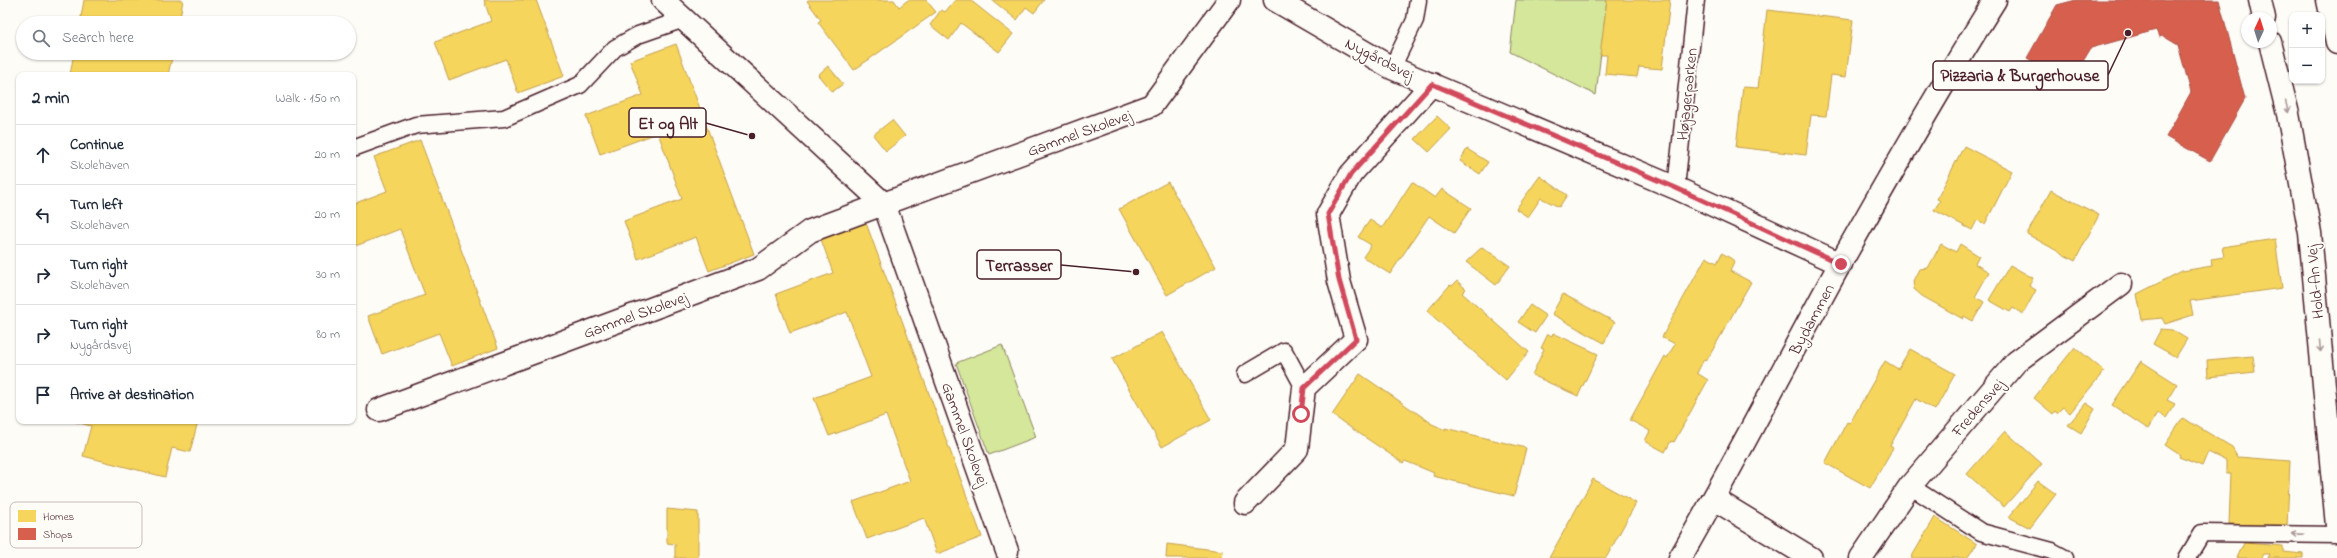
<!DOCTYPE html>
<html lang="en">
<head>
<meta charset="utf-8">
<style>
	:root { --surface:#fff; --page:#f2f2f3; --text:#1f2937; --muted:#747a83; --line:#e0e1e3 }
	body { margin:0; font-family:"Indie Flower",sans-serif; background:var(--page); color:var(--text) }
	.controls { position:absolute; right:12px; top:12px; display:grid; overflow:hidden; border-radius:8px; box-shadow:0 1px 3px #0004 }
	.controls button { width:36px; height:36px; display:grid; place-items:center; padding:0; border:0; border-bottom:1px solid var(--line); background:var(--surface); color:var(--text); font:20px sans-serif }
	.compass { position:absolute; left:2241px; top:12px; width:36px; height:36px; border-radius:50%; background:var(--surface); box-shadow:0 1px 3px #0004; rotate:4deg }
	.stop { position:absolute; width:12px; height:12px; margin:-9px; border:3px solid #d1495b; border-radius:50%; background:#fff }
	.stop.end { background:#d1495b; border-color:#fff; box-shadow:0 1px 4px #0008 }
	.list { margin:0; padding:0; list-style:none }
	h2 { display:flex; justify-content:space-between; align-items:center; height:52px; margin:0; padding:0 16px; font-size:17px }
	h2 small { font-size:13px; font-weight:400; color:var(--muted) }
	.list li { display:grid; grid-template-columns:26px 1fr auto; gap:12px; align-items:center; box-sizing:border-box; height:60px; padding:0 16px; border-top:1px solid var(--line) }
	.list b { display:block; font-size:15px; white-space:nowrap }
	.list p { margin:0; font-size:13px; white-space:nowrap; color:var(--muted) }
	.list em { font-size:13px; font-style:normal; color:var(--muted) }
	.icon { flex:none; width:22px; height:22px; fill:none; stroke:currentColor; stroke-width:2; stroke-linecap:round; stroke-linejoin:round }
	.map { position:relative; flex:none; width:2337px; height:558px; overflow:hidden }
	.search { position:absolute; background:var(--surface); box-shadow:0 1px 3px #0004; left:16px; top:16px; width:340px; height:44px; display:flex; align-items:center; gap:10px; box-sizing:border-box; padding:0 14px; border-radius:22px; color:var(--muted); font-size:15px }
	.panel { position:absolute; background:var(--surface); box-shadow:0 1px 3px #0004; left:16px; top:72px; width:340px; height:352px; border-radius:8px }
	.map>svg:first-child { display:block }
	.green { fill:#d4e79b; stroke:#8f8363 }
	.homes { fill:#f6d55c; stroke:#c29e4d }
	.shops { fill:#d6604d; stroke:#ac4c43 }
	.lines { fill:none; stroke-linecap:round; stroke-linejoin:round }
	.service-casing { stroke:#4a1f2b; stroke-width:19 }
	.minor-casing { stroke:#4a1f2b; stroke-width:25 }
	.tertiary-casing { stroke:#4a1f2b; stroke-width:25 }
	.service { stroke:#fdfcf7; stroke-width:16 }
	.minor { stroke:#fdfcf7; stroke-width:22 }
	.tertiary { stroke:#fdfcf7; stroke-width:22 }
	.oneway { stroke:#ac999b }
	.route { stroke:#d1495b; stroke-width:5 }
	.labels { text-anchor:middle; stroke-width:4; stroke-linejoin:round; paint-order:stroke }
	.street-label { font-size:16px; fill:#4a1f2b; stroke:#fdfcf7 }
	.key { fill:#fdfcf7; stroke:#c7baba; stroke-width:1 }
	.key-label { font-size:11px; fill:#4a1f2b }
	.leader { fill:none; stroke:#4a1f2b; stroke-width:1.5 }
	.callout-dot { fill:#4a1f2b; stroke:#fdfcf7; stroke-width:1.5 }
	.callout { fill:#fdfcf7; stroke:#4a1f2b; stroke-width:1.5 }
	.callout-label { font-size:17px; text-anchor:middle; font-weight:bold; fill:#4a1f2b }
</style>
</head>
<body>
<div class="map">
<svg width="2337" height="558" viewBox="0 0 2337 558">
	<rect width="100%" height="100%" fill="#fdfcf7"/>
	<filter id="ink" filterUnits="userSpaceOnUse"><feTurbulence type="fractalNoise" baseFrequency=".025" numOctaves="2"/><feDisplacementMap in="SourceGraphic" scale="8" xChannelSelector="R" yChannelSelector="G"/><feConvolveMatrix kernelMatrix="1 2 1 2 8 2 1 2 1" color-interpolation-filters="sRGB"/></filter>
	<g filter="url(#ink)">
		<g class="green">
			<polygon points="1516,0 1607,0 1596,95 1510,52"/>
			<polygon points="1002,345 1036,437 989,455 956,363"/>
		</g>
		<g class="homes">
			<polygon points="84,0 183,0 179,23 80,23"/>
			<polygon points="484,0 536,0 564,76 518,93 506,59 449,80 435,42 491,21"/>
			<polygon points="808,0 894,0 899,7 908,0 926,0 936,12 854,70 818,22 821,20 807,1"/>
			<polygon points="955,0 970,0 1013,34 999,52 961,23 949,40 930,25 941,10 945,12"/>
			<polygon points="992,0 1044,0 1034,13 1026,7 1017,20"/>
			<polygon points="1607,0 1670,0 1662,69 1639,67 1637,77 1605,74 1607,55 1600,55"/>
			<polygon points="1767,10 1853,20 1846,77 1831,75 1826,116 1811,115 1806,155 1736,147 1743,87 1758,88"/>
			<polygon points="676,44 754,254 709,271 696,237 638,259 624,221 682,199 658,133 600,154 586,116 643,95 630,61"/>
			<polygon points="74,53 173,53 168,75 70,75"/>
			<polygon points="828,66 843,84 832,92 818,75"/>
			<polygon points="1437,116 1451,129 1429,152 1415,139"/>
			<polygon points="892,120 905,136 886,151 873,135"/>
			<polygon points="420,140 498,348 452,366 439,333 382,354 368,316 425,295 400,229 353,247 353,204 387,191 374,157"/>
			<polygon points="1964,146 2012,171 1985,224 1977,220 1972,230 1934,210 1940,201 1937,199"/>
			<polygon points="1467,149 1488,162 1480,174 1460,161"/>
			<polygon points="1540,176 1567,195 1559,207 1541,198 1528,217 1516,209"/>
			<polygon points="1168,182 1216,267 1167,295 1119,209"/>
			<polygon points="1412,182 1435,198 1442,189 1471,208 1454,233 1429,216 1390,274 1363,257 1371,245 1358,237 1370,220 1382,228"/>
			<polygon points="2051,190 2099,215 2075,261 2027,234"/>
			<polygon points="866,223 982,537 937,554 924,518 867,539 853,502 910,481 886,415 829,436 814,398 871,377 847,312 790,333 776,294 833,273 821,239"/>
			<polygon points="2275,239 2282,288 2190,301 2193,315 2165,324 2162,318 2142,320 2137,294 2182,271 2212,266 2211,259 2224,257 2222,247"/>
			<polygon points="1941,244 1956,252 1960,244 1979,256 1975,264 1989,272 1975,297 1984,302 1973,321 1964,316 1963,319 1922,296 1914,289 1913,281 1919,269 1928,268"/>
			<polygon points="1482,247 1510,266 1496,285 1466,262"/>
			<polygon points="1722,253 1735,261 1730,271 1751,282 1707,360 1704,359 1697,373 1708,380 1674,442 1671,441 1665,452 1645,441 1650,431 1630,420 1665,356 1667,358 1675,344 1662,337 1706,257 1717,263"/>
			<polygon points="2010,265 2033,278 2029,286 2036,290 2023,314 2013,308 2010,312 1989,300"/>
			<polygon points="1457,281 1466,289 1462,293 1529,352 1506,380 1427,311 1450,285 1452,286"/>
			<polygon points="1563,294 1615,322 1604,343 1552,314"/>
			<polygon points="1530,305 1546,316 1535,333 1518,322"/>
			<polygon points="2161,329 2172,330 2187,339 2176,357 2153,344"/>
			<polygon points="1162,332 1211,420 1162,447 1112,359"/>
			<polygon points="1553,333 1598,354 1578,396 1532,375 1544,349 1541,348 1548,334 1552,336"/>
			<polygon points="2075,347 2104,371 2070,413 2063,407 2057,413 2055,411 2053,414 2034,398"/>
			<polygon points="1910,349 1955,374 1935,410 1916,399 1890,446 1893,448 1870,488 1825,463 1847,422 1850,423 1885,361 1898,369"/>
			<polygon points="2253,356 2255,372 2208,377 2207,360"/>
			<polygon points="2141,361 2177,384 2167,400 2175,404 2166,418 2158,413 2148,429 2112,405"/>
			<polygon points="1360,374 1430,422 1430,423 1445,430 1445,428 1526,448 1514,496 1433,476 1434,473 1415,465 1405,461 1403,463 1332,415"/>
			<polygon points="2086,403 2095,409 2081,433 2068,425"/>
			<polygon points="2183,418 2232,447 2238,457 2290,461 2287,527 2229,524 2231,473 2226,473 2226,461 2208,452 2202,466 2179,457 2180,455 2165,445"/>
			<polygon points="72,421 198,421 190,452 172,448 165,477 83,456 91,426"/>
			<polygon points="2005,431 2042,464 2004,507 1967,474"/>
			<polygon points="1593,479 1636,503 1606,558 1549,558"/>
			<polygon points="2038,481 2056,494 2030,528 2009,517"/>
			<polygon points="667,509 698,512 698,558 675,558 675,544 667,543"/>
			<polygon points="1935,517 1977,544 1967,558 1911,558"/>
			<polygon points="2244,543 2283,546 2283,552 2303,554 2303,558 2268,558 2270,554 2264,554 2262,558 2237,558"/>
			<polygon points="1167,544 1223,551 1222,558 1166,558"/>
		</g>
		<polygon class="shops" points="2076,0 2219,0 2245,99 2210,161 2166,137 2191,92 2178,45 2163,36 2159,37 2156,30 2091,48 2070,83 2027,58 2057,5"/>
		<g class="lines">
			<defs>
				<g id="service">
					<polyline points="1392,68 1415,20 1418,0"/>
					<polyline points="353,148 416,125 504,118 580,85 615,48 638,35 684,19"/>
					<polyline points="1676,188 1696,0"/>
					<polyline points="1245,374 1284,351 1304,388"/>
					<polyline points="1910,486 1981,532 2052,551 2065,558"/>
					<polyline points="2187,558 2202,533 2337,535"/>
				</g>
				<g id="minor">
					<polyline points="663,0 884,204 1007,551"/>
					<polyline points="1275,0 1392,68 1676,188 1841,264"/>
					<polyline points="379,410 758,269 810,231 1152,105 1229,0"/>
					<polyline points="1714,499 1811,558"/>
					<polyline points="1245,503 1297,449 1304,388 1356,339 1339,281 1328,214 1351,174 1432,84"/>
					<polyline points="1861,558 1910,486 2016,362 2121,284"/>
				</g>
				<g id="tertiary">
					<polyline points="2260,0 2264,18"/>
					<polyline points="2328,0 2337,43"/>
					<polyline points="2270,42 2288,114 2310,233 2337,526"/>
					<path d="M1680 558C1736 461 1786 362 1840 264 1890 175 1941 86 1995 0"/>
				</g>
			</defs>
			<use href="#service" class="service-casing"/>
			<use href="#minor" class="minor-casing"/>
			<use href="#tertiary" class="tertiary-casing"/>
			<use href="#service" class="service"/>
			<use href="#minor" class="minor"/>
			<use href="#tertiary" class="tertiary"/>
		</g>
		<defs><path id="oneway-shaft" d="M-6 0H5M1.5-3L5.5 0L1.5 3" fill="none" stroke-width="1.6" stroke-linecap="round" stroke-linejoin="round"/></defs>
		<g class="oneway">
			<use href="#oneway-shaft" transform="translate(2287 107) rotate(76)"/>
			<use href="#oneway-shaft" transform="translate(2320 346) rotate(85)"/>
			<use href="#oneway-shaft" transform="translate(2298 534) rotate(-179)"/>
		</g>
	</g>
	<g class="lines" filter="url(#ink)">
		<polyline class="route" points="1301,414 1304,388 1356,339 1339,280 1328,214 1351,174 1432,84 1676,188 1841,264"/>
	</g>
	<g class="labels">
		<g class="street-label">
			<text transform="translate(1380 58) rotate(27)" y="6">Nygårdsvej</text>
			<text transform="translate(1686 94) rotate(-84)" y="6">Højagerparken</text>
			<text transform="translate(1079 132) rotate(-20)" y="6">Gammel Skolevej</text>
			<text transform="translate(2314 282) rotate(-95)" y="6">Hold-An Vej</text>
			<text transform="translate(635 314) rotate(-20)" y="6">Gammel Skolevej</text>
			<text transform="translate(1811 319) rotate(-62)" y="6">Bydammen</text>
			<text transform="translate(1977 407) rotate(-49)" y="6">Fredensvej</text>
			<text transform="translate(966 434) rotate(70)" y="6">Gammel Skolevej</text>
		</g>
	</g>
	<rect x="10" y="502" width="132" height="46" rx="6" class="key"/>
	<rect x="18" y="510" width="18" height="12" fill="#f6d55c"/>
	<rect x="18" y="528" width="18" height="12" fill="#d6604d"/>
	<g class="key-label">
		<text x="43" y="520">Homes</text>
		<text x="43" y="538">Shops</text>
	</g>
	<path class="leader" d="M2128 33L2108 75M752 136L706 123M1136 272L1061 265"/>
	<g class="callout-dot">
		<circle cx="2128" cy="33" r="4"/>
		<circle cx="752" cy="136" r="4"/>
		<circle cx="1136" cy="272" r="4"/>
	</g>
	<g class="callout">
		<rect x="1933" y="61" width="175" height="29" rx="4"/>
		<rect x="629" y="108" width="77" height="29" rx="4"/>
		<rect x="977" y="250" width="84" height="29" rx="4"/>
	</g>
	<g class="callout-label">
		<text x="2020" y="81">Pizzaria &amp; Burgerhouse</text>
		<text x="668" y="129">Et og Alt</text>
		<text x="1019" y="271">Terrasser</text>
	</g>
</svg>
<div class="controls">
<button>+</button>
<button>−</button>
</div>
<svg class="compass" viewBox="-18 -18 36 36"><path d="M0-13l5 13h-10z" fill="#e53935"/><path d="M0 13l5-13h-10z" fill="#747a83"/></svg>
<div class="stop" style="left:1301px;top:414px"></div>
<div class="stop end" style="left:1841px;top:264px"></div>
<div class="search"><svg class="icon" aria-label="search" viewBox="0 0 24 24"><circle cx="10" cy="10" r="6"/><path d="M15 15l6 6"/></svg>Search here</div>
<section class="panel">
<h2>2 min<small>Walk · 150 m</small></h2>
<ul class="list">
<li><svg class="icon" aria-label="ahead" viewBox="0 0 24 24"><path d="M12 20V5M6 11l6-6 6 6"/></svg><div><b>Continue</b><p>Skolehaven</p></div><em>20 m</em></li>
<li><svg class="icon" aria-label="left" viewBox="0 0 24 24"><path d="M17 20v-9H6M10 6l-5 5 5 5"/></svg><div><b>Turn left</b><p>Skolehaven</p></div><em>20 m</em></li>
<li><svg class="icon" aria-label="right" viewBox="0 0 24 24"><path d="M7 20v-9h11M14 6l5 5-5 5"/></svg><div><b>Turn right</b><p>Skolehaven</p></div><em>30 m</em></li>
<li><svg class="icon" aria-label="right" viewBox="0 0 24 24"><path d="M7 20v-9h11M14 6l5 5-5 5"/></svg><div><b>Turn right</b><p>Nygårdsvej</p></div><em>80 m</em></li>
<li><svg class="icon" aria-label="arrive" viewBox="0 0 24 24"><path d="M6 21V4h12l-3 4 3 4H6"/></svg><div><b>Arrive at destination</b></div></li>
</ul>
</section>
</div>
</body>
</html>
